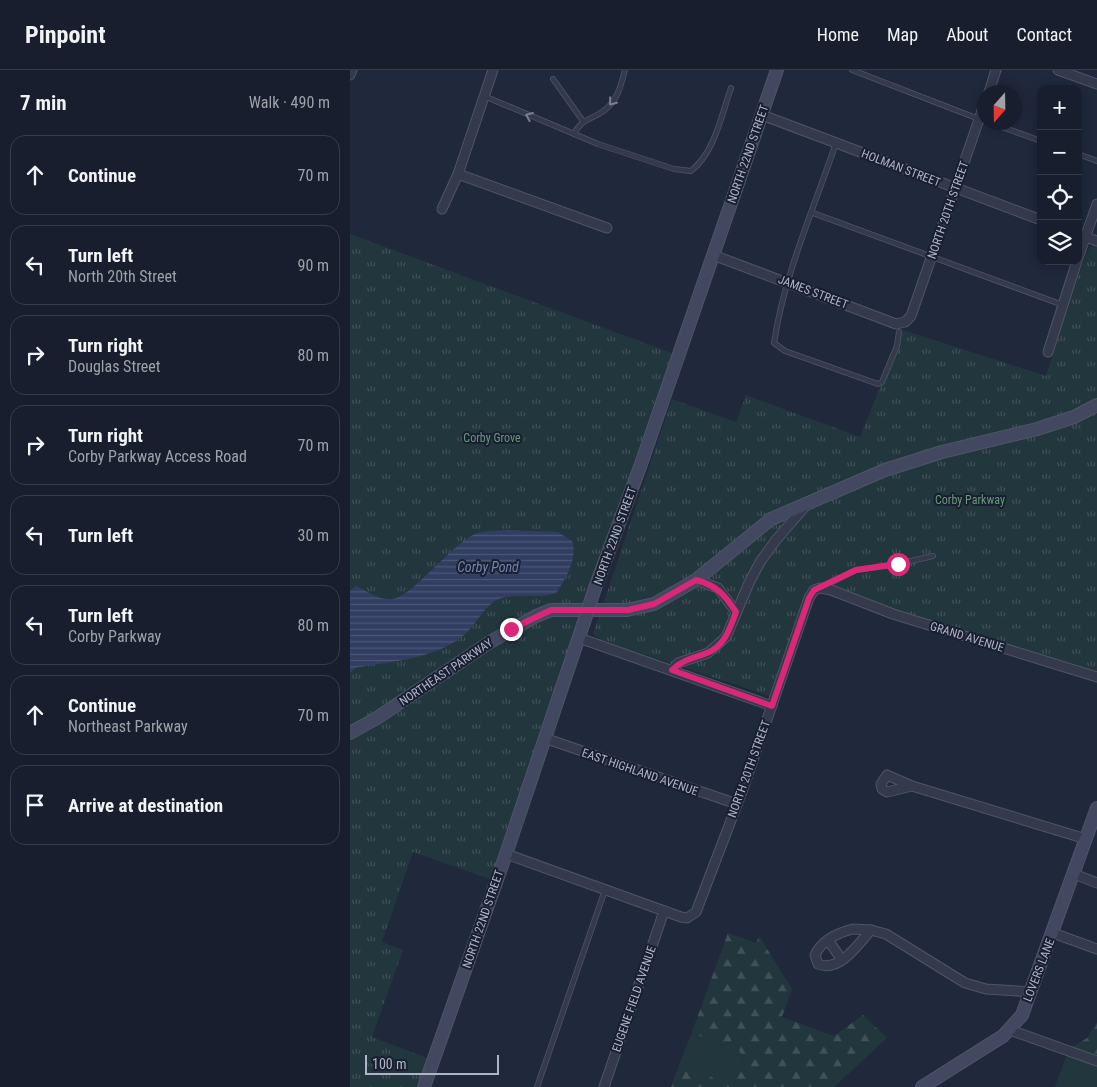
<!DOCTYPE html>
<html lang="en">
<head>
<meta charset="utf-8">
<style>
	:root { --surface:#181e2d; --page:#252b39; --text:#f1f3f6; --muted:#9fa2aa; --line:#363c49 }
	body { margin:0; font-family:"Roboto Condensed",sans-serif; background:var(--page); color:var(--text) }
	.controls { position:absolute; right:15px; top:15px; display:grid; overflow:hidden; border-radius:10px; box-shadow:0 2px 12px #0003 }
	.controls button { width:45px; height:45px; display:grid; place-items:center; padding:0; border:0; border-bottom:1px solid var(--line); background:var(--surface); color:var(--text); font:25px sans-serif }
	.compass { position:absolute; left:627px; top:15px; width:45px; height:45px; border-radius:50%; background:var(--surface); box-shadow:0 2px 12px #0003; rotate:200deg }
	.scale { position:absolute; left:15px; bottom:12px; width:134px; box-sizing:border-box; padding-left:5px; border:2px solid #afb5c8; border-top:0; font-size:14px; line-height:18px; white-space:nowrap; color:#afb5c8; -webkit-text-stroke:4px #191f31; paint-order:stroke }
	.stop { position:absolute; width:15px; height:15px; margin:-11px; border:4px solid #db2777; border-radius:50%; background:#fff }
	.stop.end { background:#db2777; border-color:#fff; box-shadow:0 1px 5px #0008 }
	.list { margin:0; padding:0; list-style:none }
	h2 { display:flex; justify-content:space-between; align-items:center; height:65px; margin:0; padding:0 20px; font-size:21px }
	h2 small { font-size:16px; font-weight:400; color:var(--muted) }
	.list li { display:grid; grid-template-columns:32px 1fr auto; gap:15px; align-items:center; box-sizing:border-box; height:80px; margin:0 10px 10px; padding:0 10px; border:1px solid var(--line); border-radius:15px }
	.list b { display:block; font-size:19px; white-space:nowrap }
	.list p { margin:0; font-size:16px; white-space:nowrap; color:var(--muted) }
	.list em { font-size:16px; font-style:normal; color:var(--muted) }
	.icon { flex:none; width:28px; height:28px; fill:none; stroke:currentColor; stroke-width:2; stroke-linecap:round; stroke-linejoin:round }
	.map { position:relative; flex:none; width:747px; height:1017px; overflow:hidden }
	header { display:flex; align-items:center; gap:30px; box-sizing:border-box; height:70px; padding:0 25px; background:var(--surface); border-bottom:1px solid var(--line) }
	header strong { font-size:24px }
	nav { display:flex; gap:28px; margin-inline-start:auto; font-size:18px }
	main { display:flex }
	aside { flex:1; background:var(--surface) }
	.map>svg:first-child { display:block }
	.grass { fill:#22363d }
	.forest { fill:url(#forest-firs) }
	.park { fill:url(#park-tufts) }
	.water { fill:url(#water-rules) }
	.lines { fill:none; stroke-linecap:round; stroke-linejoin:round }
	.lane-casing { stroke:#4f5567; stroke-width:6 }
	.street-casing { stroke:#4f5567; stroke-width:11 }
	.secondary-casing { stroke:#4f5567; stroke-width:14 }
	.lane { stroke:#343a4c; stroke-width:4.5 }
	.street { stroke:#343a4c; stroke-width:9 }
	.secondary { stroke:#42485f; stroke-width:12 }
	.secondary-bridge-casing { stroke:#4f5567; stroke-width:14; stroke-linecap:butt }
	.secondary-bridge { stroke:#42485f; stroke-width:12 }
	.oneway { stroke:#787e90 }
	.route { stroke:#db2777; stroke-width:6 }
	.labels { text-anchor:middle; stroke-width:4; stroke-linejoin:round; paint-order:stroke }
	.street-label { font-size:12px; fill:#afb5c8; stroke:#191f31 }
	.park-label { font-size:12px; fill:#649b79; stroke:#191f31 }
	.water-label { font-size:14px; font-style:italic; fill:#7486b2; stroke:#191f31 }
</style>
</head>
<body>
<header>
<strong>Pinpoint</strong>
<nav><a>Home</a><a>Map</a><a>About</a><a>Contact</a></nav>
</header>
<main>
<aside>
<h2>7 min<small>Walk · 490 m</small></h2>
<ul class="list">
<li><svg class="icon" aria-label="ahead" viewBox="0 0 24 24"><path d="M12 20V5M6 11l6-6 6 6"/></svg><div><b>Continue</b></div><em>70 m</em></li>
<li><svg class="icon" aria-label="left" viewBox="0 0 24 24"><path d="M17 20v-9H6M10 6l-5 5 5 5"/></svg><div><b>Turn left</b><p>North 20th Street</p></div><em>90 m</em></li>
<li><svg class="icon" aria-label="right" viewBox="0 0 24 24"><path d="M7 20v-9h11M14 6l5 5-5 5"/></svg><div><b>Turn right</b><p>Douglas Street</p></div><em>80 m</em></li>
<li><svg class="icon" aria-label="right" viewBox="0 0 24 24"><path d="M7 20v-9h11M14 6l5 5-5 5"/></svg><div><b>Turn right</b><p>Corby Parkway Access Road</p></div><em>70 m</em></li>
<li><svg class="icon" aria-label="left" viewBox="0 0 24 24"><path d="M17 20v-9H6M10 6l-5 5 5 5"/></svg><div><b>Turn left</b></div><em>30 m</em></li>
<li><svg class="icon" aria-label="left" viewBox="0 0 24 24"><path d="M17 20v-9H6M10 6l-5 5 5 5"/></svg><div><b>Turn left</b><p>Corby Parkway</p></div><em>80 m</em></li>
<li><svg class="icon" aria-label="ahead" viewBox="0 0 24 24"><path d="M12 20V5M6 11l6-6 6 6"/></svg><div><b>Continue</b><p>Northeast Parkway</p></div><em>70 m</em></li>
<li><svg class="icon" aria-label="arrive" viewBox="0 0 24 24"><path d="M6 21V4h12l-3 4 3 4H6"/></svg><div><b>Arrive at destination</b></div></li>
</ul>
</aside>
<div class="map">
<svg width="747" height="1017" viewBox="0 0 747 1017">
	<defs>
		<pattern id="forest-firs" width="22" height="20" patternUnits="userSpaceOnUse" patternTransform="scale(1.25)"><rect width="22" height="20" fill="#22363d"/><path d="M5 1l3.5 6h-7zM16 11l3.5 6h-7z" fill="#405158"/></pattern>
		<pattern id="park-tufts" width="24" height="20" patternUnits="userSpaceOnUse" patternTransform="scale(1.25)"><rect width="24" height="20" fill="#22363d"/><path d="M3 7l-1-3M5 7V3M7 7l1-3M15 17l-1-3M17 17v-4M19 17l1-3" fill="none" stroke="#405158"/></pattern>
		<pattern id="water-rules" width="6" height="5" patternUnits="userSpaceOnUse" patternTransform="scale(1.25)"><rect width="6" height="5" fill="#313e62"/><path d="M0 2.5h6" fill="none" stroke="#4c5877"/></pattern>
	</defs>
	<rect width="100%" height="100%" fill="#20283c"/>
	<g class="grass">
		<polygon points="342,962 370,976 385,972 394,991 376,1017 362,1017 363,1009 351,998 331,990"/>
		<polygon points="717,984 747,994 747,1017 705,1017"/>
	</g>
	<g class="forest">
		<polygon points="378,863 406,873 409,866 442,919 432,947 484,966 513,945 537,968 484,1017 376,1017 394,991 385,972 370,976 342,962"/>
		<polygon points="747,952 747,986 722,977 737,968"/>
		<polygon points="331,990 351,998 364,1009 362,1017 321,1017"/>
	</g>
	<g class="park">
		<polygon points="0,164 322,283 140,809 63,782 32,872 53,880 22,967 77,988 68,1017 0,1017"/>
		<path d="M742 175 747 177V603L539 538 478 513C466 512 460 515 455 525L419 626 251 570 243 564 322 329 386 352 396 325 510 367 553 260 696 306 736 183Z"/>
	</g>
	<path class="water" d="M159 460 208 462 222 471C228 488 216 509 206 523 187 530 162 521 145 531 131 540 126 555 114 565 84 590 41 591 5 598L0 603V521L6 516C18 521 27 530 41 529 61 529 100 475 125 464 135 460 149 461 159 460Z"/>
	<g class="lines">
		<defs>
			<g id="lane">
				<polyline points="502,0 634,51"/>
				<polyline points="203,9 233,51"/>
				<path d="M134 26 248 74 324 99 341 101C365 82 371 46 381 18"/>
				<polyline points="638,52 691,71"/>
				<path d="M224 64C233 47 243 50 256 39 268 29 271 15 275 0"/>
				<path d="M486 73C464 138 434 205 424 273L435 281 528 314 532 312 547 276 549 262"/>
				<polyline points="728,84 747,91"/>
				<polyline points="463,143 713,235"/>
				<polyline points="472,517 506,500 548,494 583,486"/>
				<polyline points="187,1017 255,820"/>
			</g>
			<g id="street">
				<polyline points="708,0 747,14"/>
				<polyline points="0,5 2,0"/>
				<polyline points="639,22 646,0"/>
				<polyline points="412,45 691,150"/>
				<polyline points="108,104 257,158"/>
				<polyline points="92,139 108,104 143,0"/>
				<polyline points="728,164 747,171"/>
				<polyline points="363,185 546,254 555,252 561,246 634,35"/>
				<polyline points="728,188 747,134"/>
				<polyline points="698,282 727,191"/>
				<polyline points="346,510 368,518 386,542"/>
				<polyline points="229,568 422,636"/>
				<polyline points="322,600 328,593 358,583 376,567 399,513 410,492 426,470 458,433"/>
				<polyline points="194,668 387,734"/>
				<polygon points="537,705 562,716 537,722 532,719 531,714"/>
				<polyline points="562,716 736,769"/>
				<polyline points="156,784 331,847 337,848 346,842 393,719 459,528 464,520 470,518 481,520 543,544 747,607"/>
				<polyline points="724,804 747,813"/>
				<path d="M503 859 521 860C508 874 490 903 468 894L465 885C472 870 487 863 503 859Z"/>
				<polyline points="521,860 536,864 615,913 636,919 682,922"/>
				<polyline points="703,863 747,879"/>
				<polyline points="478,870 492,890"/>
				<polyline points="660,960 747,991"/>
				<polyline points="254,1017 314,841"/>
			</g>
			<g id="secondary">
				<polyline points="245,518 290,397 427,0"/>
				<polyline points="0,663 27,648 140,572 186,546 201,540 277,540 304,534 346,510 421,449 535,400 592,382 687,359 724,347 747,335"/>
				<polyline points="74,1017 156,784 233,555"/>
				<polyline points="572,1017 653,966 672,945 747,738"/>
			</g>
		</defs>
		<use href="#lane" class="lane-casing"/>
		<use href="#street" class="street-casing"/>
		<use href="#secondary" class="secondary-casing"/>
		<use href="#lane" class="lane"/>
		<use href="#street" class="street"/>
		<use href="#secondary" class="secondary"/>
		<defs>
			<polyline id="secondary-bridge" points="233,555 245,518"/>
		</defs>
		<use href="#secondary-bridge" class="secondary-bridge-casing"/>
		<use href="#secondary-bridge" class="secondary-bridge"/>
	</g>
	<defs><path id="oneway-chevron" d="M-2-3.5L2.5 0L-2 3.5" fill="none" stroke-width="1.6" stroke-linecap="round" stroke-linejoin="round" transform="scale(1.25)"/></defs>
	<g class="oneway">
		<use href="#oneway-chevron" transform="translate(262 32) rotate(129)"/>
		<use href="#oneway-chevron" transform="translate(179 46) rotate(-157)"/>
	</g>
	<g class="lines">
		<path class="route" d="M161 559 201 540H278L304 534 346 510C366 515 375 525 386 542 380 558 375 576 357 583 344 588 332 590 322 600L422 636 459 528 464 520 506 500 548 494"/>
	</g>
	<g class="labels">
		<g class="street-label">
			<text transform="translate(398 84) rotate(-71)" y="4">NORTH 22ND STREET</text>
			<text transform="translate(551 98) rotate(21)" y="4">HOLMAN STREET</text>
			<text transform="translate(598 140) rotate(-71)" y="4">NORTH 20TH STREET</text>
			<text transform="translate(463 222) rotate(21)" y="4">JAMES STREET</text>
			<text transform="translate(265 466) rotate(-70)" y="4">NORTH 22ND STREET</text>
			<text transform="translate(617 567) rotate(17)" y="4">GRAND AVENUE</text>
			<text transform="translate(96 602) rotate(-34)" y="4">NORTHEAST PARKWAY</text>
			<text transform="translate(399 699) rotate(-70)" y="4">NORTH 20TH STREET</text>
			<text transform="translate(290 702) rotate(19)" y="4">EAST HIGHLAND AVENUE</text>
			<text transform="translate(133 849) rotate(-71)" y="4">NORTH 22ND STREET</text>
			<text transform="translate(689 900) rotate(-69)" y="4">LOVERS LANE</text>
			<text transform="translate(284 929) rotate(-71)" y="4">EUGENE FIELD AVENUE</text>
		</g>
		<g class="park-label">
			<text x="142" y="372">Corby Grove</text>
			<text x="620" y="434">Corby Parkway</text>
		</g>
		<g class="water-label">
			<text x="138" y="502">Corby Pond</text>
		</g>
	</g>
</svg>
<div class="controls">
<button>+</button>
<button>−</button>
<button><svg class="icon" aria-label="locate" viewBox="0 0 24 24"><circle cx="12" cy="12" r="6"/><path d="M12 2v4M12 18v4M2 12h4M18 12h4"/></svg></button>
<button><svg class="icon" aria-label="layers" viewBox="0 0 24 24"><path d="M12 4l9 5-9 5-9-5zM3 14l9 5 9-5"/></svg></button>
</div>
<svg class="compass" viewBox="-18 -18 36 36"><path d="M0-13l5 13h-10z" fill="#e53935"/><path d="M0 13l5-13h-10z" fill="#9fa2aa"/></svg>
<div class="scale">100 m</div>
<div class="stop" style="left:548px;top:494px"></div>
<div class="stop end" style="left:161px;top:559px"></div>
</div>
</main>
</body>
</html>
